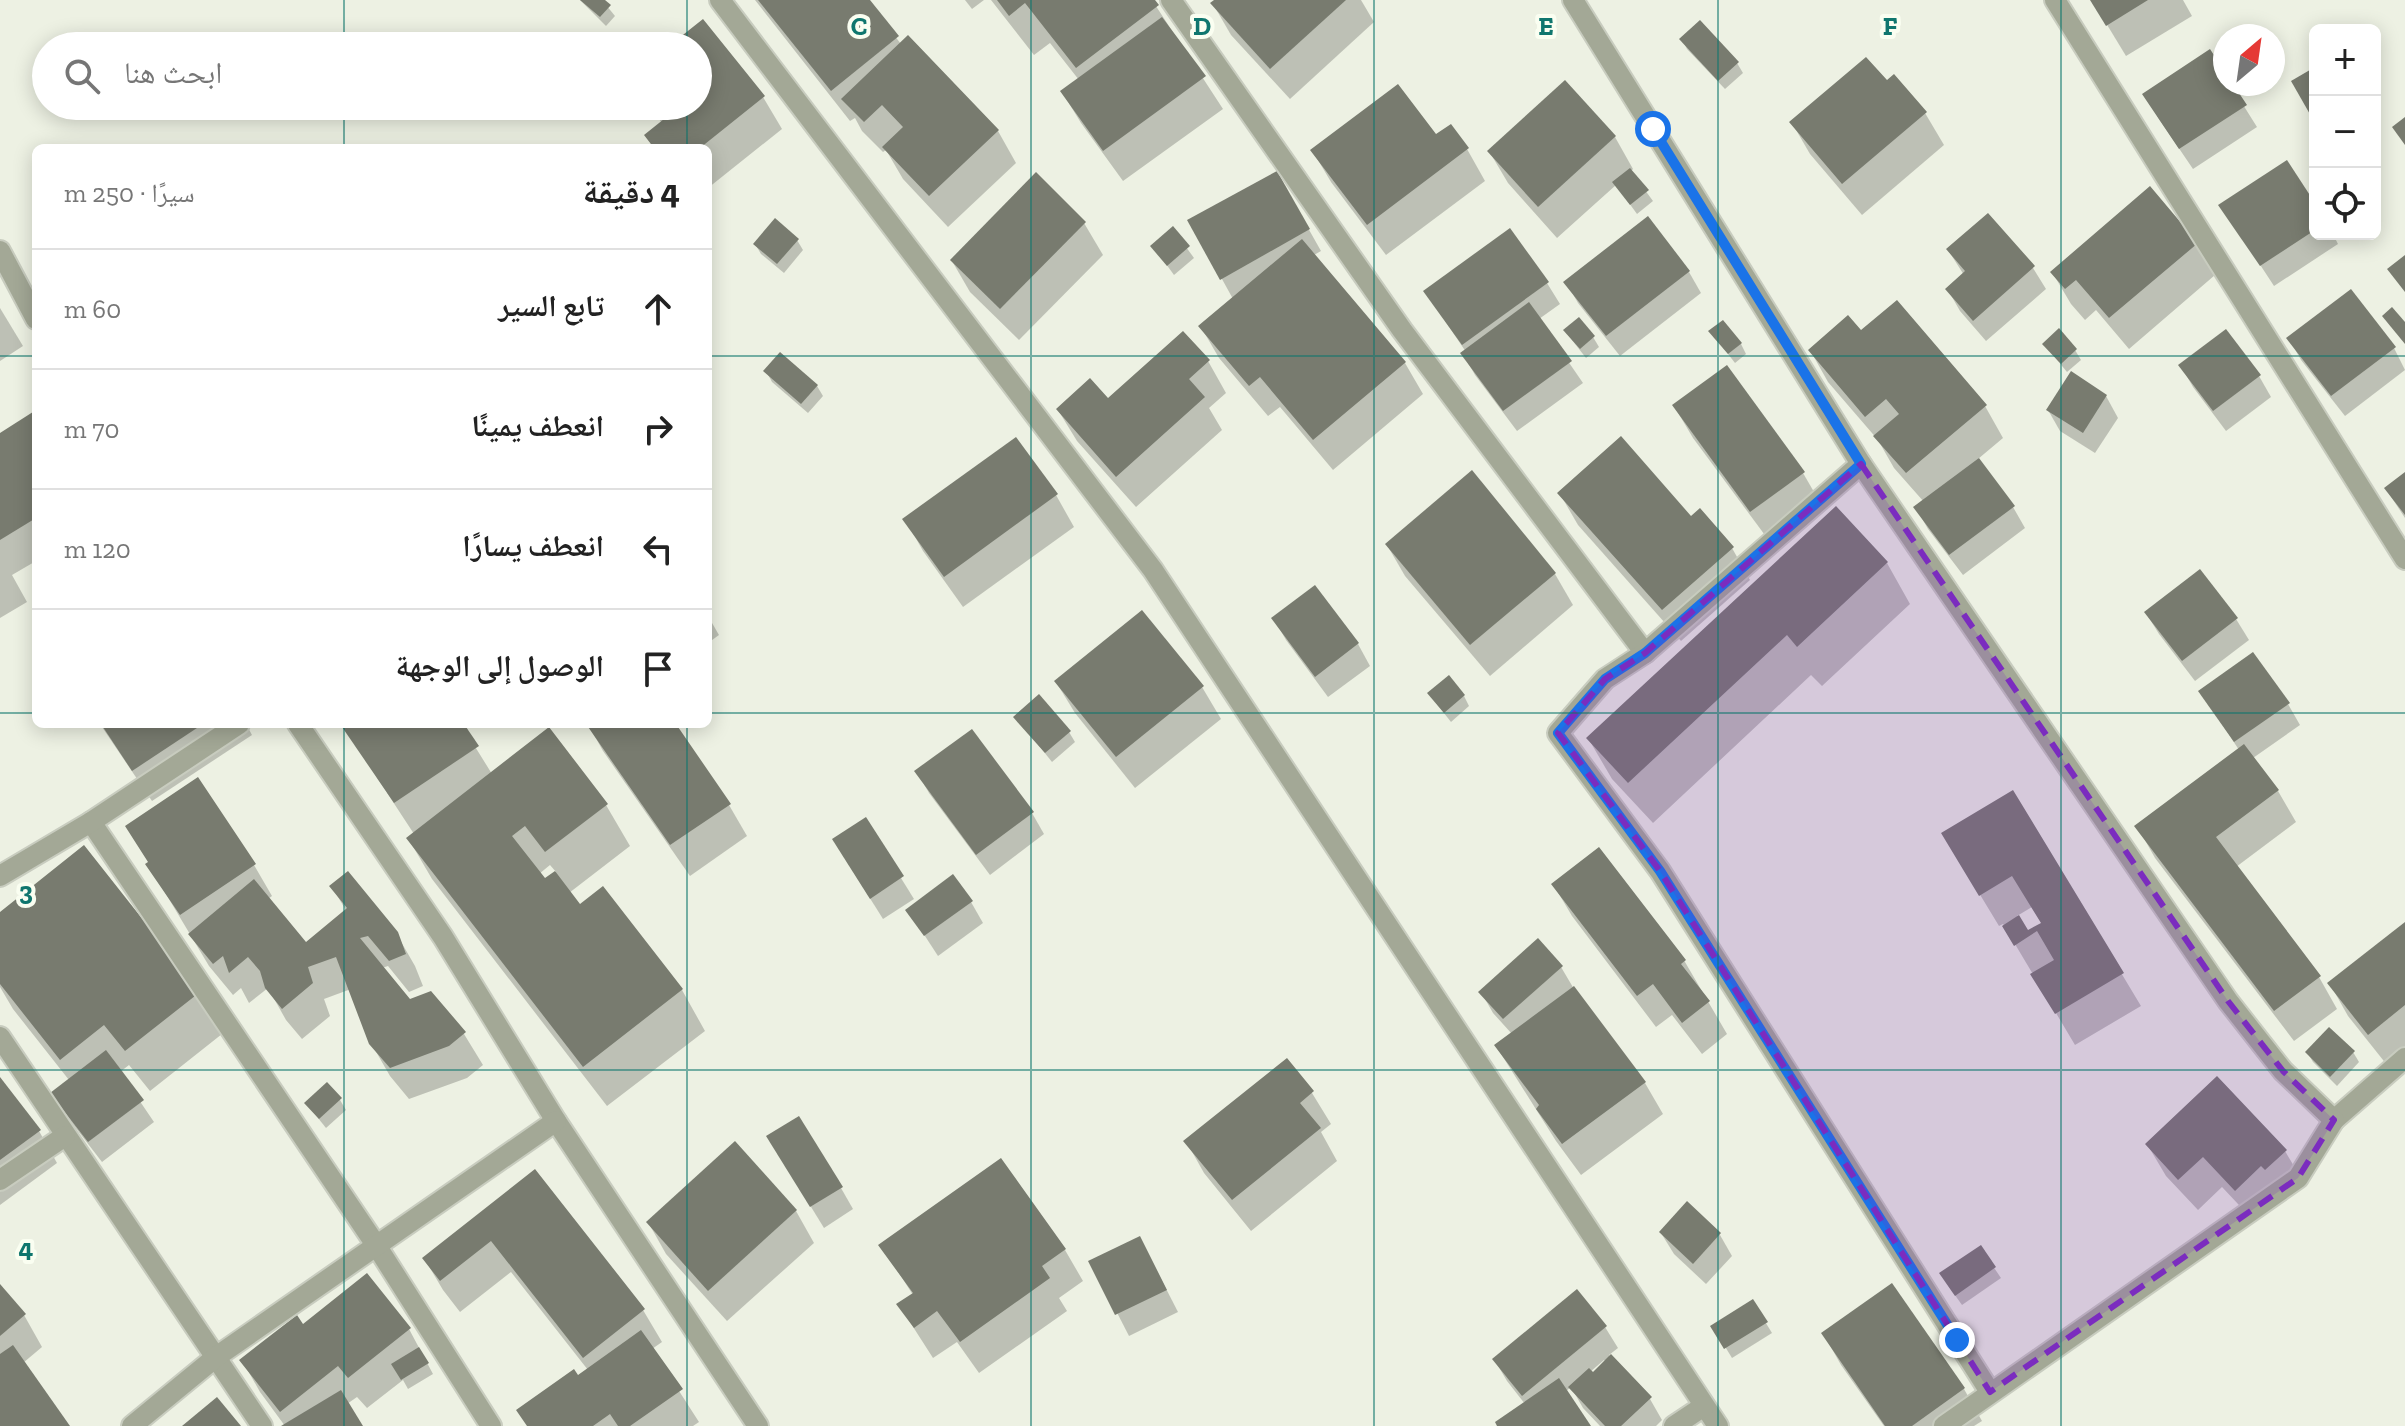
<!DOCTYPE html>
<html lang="ar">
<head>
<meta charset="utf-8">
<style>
	:root { --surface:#fff; --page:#f2f2f2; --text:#222; --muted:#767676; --line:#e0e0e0 }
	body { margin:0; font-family:"Zilla Slab","Noto Naskh Arabic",serif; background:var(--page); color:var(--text); direction:rtl }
	.controls { position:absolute; right:24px; top:24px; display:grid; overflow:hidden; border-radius:12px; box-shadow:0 4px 20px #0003 }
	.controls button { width:72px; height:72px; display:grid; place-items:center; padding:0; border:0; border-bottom:2px solid var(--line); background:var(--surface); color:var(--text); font:40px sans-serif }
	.compass { position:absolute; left:2213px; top:24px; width:72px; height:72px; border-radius:50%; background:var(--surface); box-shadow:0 4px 20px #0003; rotate:29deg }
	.stop { position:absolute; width:24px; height:24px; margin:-18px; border:6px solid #1a73e8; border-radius:50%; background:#fff }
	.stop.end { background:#1a73e8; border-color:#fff; box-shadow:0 2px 8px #0008 }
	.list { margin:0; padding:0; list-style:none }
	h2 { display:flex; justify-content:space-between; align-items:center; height:104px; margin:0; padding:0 32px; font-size:34px }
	h2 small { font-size:26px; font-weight:400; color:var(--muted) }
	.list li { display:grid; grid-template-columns:52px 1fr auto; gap:24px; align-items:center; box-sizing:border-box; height:120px; padding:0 32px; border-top:2px solid var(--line) }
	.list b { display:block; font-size:30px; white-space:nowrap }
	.list em { font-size:26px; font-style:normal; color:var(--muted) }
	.icon { flex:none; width:44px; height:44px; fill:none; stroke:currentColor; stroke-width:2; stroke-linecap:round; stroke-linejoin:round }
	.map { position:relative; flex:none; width:2405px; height:1426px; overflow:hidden; direction:ltr }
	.search { position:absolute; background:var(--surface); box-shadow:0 4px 20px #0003; left:32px; top:32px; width:680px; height:88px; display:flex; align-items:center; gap:20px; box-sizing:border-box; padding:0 28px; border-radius:44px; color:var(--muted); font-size:30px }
	.panel { position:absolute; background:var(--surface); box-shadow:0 4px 20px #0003; left:32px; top:144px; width:680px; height:584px; border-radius:12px; direction:rtl }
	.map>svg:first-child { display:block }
	.shadow { fill:#0003; fill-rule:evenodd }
	.building { fill:#787b6f }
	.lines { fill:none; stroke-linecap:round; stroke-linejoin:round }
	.minor-casing { stroke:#c8ccbf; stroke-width:24 }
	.minor { stroke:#a3a896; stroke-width:20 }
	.route { stroke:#1a73e8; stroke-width:10 }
	.marked { fill:#7b2cbf; fill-opacity:0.2; stroke:#7b2cbf; stroke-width:6; stroke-dasharray:16 10; stroke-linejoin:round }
	.grid { fill:none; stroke:#0f766e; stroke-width:2; stroke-opacity:0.55 }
	.grid-label { font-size:26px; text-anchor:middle; font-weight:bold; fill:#0f766e; stroke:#fafef1; stroke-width:8; stroke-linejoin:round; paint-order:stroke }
</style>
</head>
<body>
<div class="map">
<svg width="2405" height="1426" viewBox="0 0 2405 1426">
	<rect width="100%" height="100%" fill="#edf1e3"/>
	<g class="shadow">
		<polygon points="580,0 602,0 615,16 606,26"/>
		<polygon points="755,0 867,0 901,44 998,131 1016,163 948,227 903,179 886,150 883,152 862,131 855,118 850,121"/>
		<polygon points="965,0 984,0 972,9"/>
		<polygon points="991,0 1152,0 1223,109 1123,181 1081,123 1062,92 1079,80 1050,43 1034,55"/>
		<polygon points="1217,0 1361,0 1374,22 1290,99 1231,35 1213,4"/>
		<polygon points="2092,0 2183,0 2192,16 2126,56"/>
		<polygon points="702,22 763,97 782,129 708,188 708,148 654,148 646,136 662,123 649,106 698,106 698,46 672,46"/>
		<polygon points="1682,39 1737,63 1743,73 1725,89 1687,49"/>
		<polygon points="2225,76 2225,84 2230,84 2257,127 2193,169 2157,116"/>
		<polygon points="1565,82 1615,137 1633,169 1631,171 1653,201 1637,214 1616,185 1557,238 1508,183 1489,151"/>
		<polygon points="1887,83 1925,113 1944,145 1862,215 1810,154 1792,123"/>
		<polygon points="1436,137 1467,149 1485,181 1386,255 1331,182 1312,150"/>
		<polygon points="1277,173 1321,251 1314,255 1405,363 1423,394 1333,470 1280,407 1268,416 1219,358 1201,327 1233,299 1190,221"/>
		<polygon points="2221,205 2315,206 2315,234 2333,234 2338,244 2274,286"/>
		<polygon points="1988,216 2033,268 2046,289 1986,341 1960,311 1948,290 1964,275 1948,250"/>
		<polygon points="1084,223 1103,255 1019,340 970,292 952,261"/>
		<polygon points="1173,229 1194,258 1174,275 1153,246"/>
		<polygon points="797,240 803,250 784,273 761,254 755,244"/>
		<polygon points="2196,244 2215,275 2129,349 2096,310 2085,320 2071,304 2052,272"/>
		<polygon points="1689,272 1701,293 1620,356 1578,303 1566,282"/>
		<polygon points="1547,283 1560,304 1539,319 1583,383 1517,431 1475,375 1463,354 1466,352 1425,291"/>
		<polygon points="0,308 23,346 0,361"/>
		<polygon points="1565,331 1593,337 1599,347 1586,358"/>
		<polygon points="1711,332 1741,344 1746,354 1735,363"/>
		<polygon points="1861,333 1985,406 2003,438 1978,459 2013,507 2025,528 1963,575 1928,529 1916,508 1924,502 1894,468 1878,440 1828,382 1810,350"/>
		<polygon points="2289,339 2394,348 2405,370 2345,416 2301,360"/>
		<polygon points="2044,344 2075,350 2081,360 2067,372"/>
		<polygon points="1208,361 1226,393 1209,408 1222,430 1136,507 1077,441 1058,410 1108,401"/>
		<polygon points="2181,366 2259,376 2271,397 2226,431 2193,387"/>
		<polygon points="766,371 817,386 823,396 808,413 772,382"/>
		<polygon points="2106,396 2118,418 2095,453 2060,431 2048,410"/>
		<polygon points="1674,406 1803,473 1821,504 1770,542 1693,438"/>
		<polygon points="36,413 36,561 12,575 27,602 0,618 0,435"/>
		<polygon points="2405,474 2405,518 2386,489"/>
		<polygon points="1560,494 1691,518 1732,548 1750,580 1681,641 1578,525"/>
		<polygon points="1056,495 1074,527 963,607 923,551 905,519"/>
		<polygon points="1387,545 1555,574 1573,605 1490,676 1405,576"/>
		<polygon points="1887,563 1910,604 1822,686 1811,675 1653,823 1612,779 1588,738"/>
		<polygon points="1315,588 1358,644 1370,666 1328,697 1286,640 1274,619"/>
		<polygon points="2146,613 2236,619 2249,640 2195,681 2159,634"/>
		<polygon points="708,616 719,635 708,643"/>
		<polygon points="1056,682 1202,687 1221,719 1135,788 1075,713"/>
		<polygon points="2201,692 2288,704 2300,725 2253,758 2278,791 2296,822 2236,867 2319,977 2337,1009 2294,1041 2155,858 2137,826 2239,750"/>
		<polygon points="1464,696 1469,706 1451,722 1436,703"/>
		<polygon points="1016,717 1069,732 1075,742 1052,762"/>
		<polygon points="100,724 246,724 252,735 152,801"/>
		<path d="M342 724H461L492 774 606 805 630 846 569 893 580 906 603 889 682 990 705 1031 607 1106 432 879 408 838 414 834ZM550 865 556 872 545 880 539 874Z"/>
		<polygon points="588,724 673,724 729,805 747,836 690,876 603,751"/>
		<polygon points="917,772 1032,813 1044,834 990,875 929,793"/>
		<path d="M2013 793 2141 1006 2075 1045 2003 924 1999 926 1962 865ZM2032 907 2042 924 2028 933 2017 916Z"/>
		<polygon points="865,820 914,899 883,919 846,860"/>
		<polygon points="1599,850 1685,962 1727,1034 1702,1054 1672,1015 1656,1027 1572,916 1553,884"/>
		<polygon points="148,864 254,865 272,896 268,899 306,945 347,912 332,887 396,933 415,966 423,986 409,992 388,966 382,968 409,1001 431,993 464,1034 483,1065 467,1078 409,1099 390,1076 371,1043 351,989 324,999 330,1016 302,1039 286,1020 268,988 249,1003 241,988 233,995 209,966"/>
		<polygon points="971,902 983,923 938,956 908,910"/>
		<polygon points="0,914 199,993 222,1034 150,1091 129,1065 120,1072 154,1122 102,1162 65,1114 53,1093 69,1080 13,1009 0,987"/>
		<polygon points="2405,924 2405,1051 2387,1065 2348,1016 2330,984"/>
		<polygon points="1561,967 1574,989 1645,1083 1663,1114 1581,1175 1556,1141 1496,1046 1512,1034 1493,1013 1481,992"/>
		<polygon points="2307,1052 2353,1052 2359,1062 2337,1086 2313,1062"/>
		<polygon points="1287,1060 1312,1093 1331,1124 1321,1132 1337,1161 1251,1231 1204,1173 1186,1141"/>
		<polygon points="0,1080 39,1131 57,1163 0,1205"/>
		<polygon points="340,1100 346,1110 326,1128 306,1103"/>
		<polygon points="2147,1144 2285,1151 2304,1183 2284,1200 2280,1196 2254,1221 2222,1187 2198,1210 2166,1176"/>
		<polygon points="781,1158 841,1188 853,1209 824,1228"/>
		<polygon points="535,1172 643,1310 662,1342 652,1349 699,1422 693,1426 528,1426 588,1370 511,1272 460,1312 443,1290 424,1258"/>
		<polygon points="1688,1204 1720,1235 1732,1256 1706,1284 1674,1254 1661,1233"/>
		<polygon points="796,1211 814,1243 727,1321 666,1254 648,1222"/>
		<polygon points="1140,1238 1178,1312 1129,1336 1091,1262"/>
		<polygon points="881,1245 1065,1250 1083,1281 1059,1298 1067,1311 979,1373 957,1342 933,1358 899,1305 913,1295"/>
		<polygon points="1980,1247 2001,1278 1962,1305 1947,1284"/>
		<polygon points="1892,1286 1964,1389 1982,1421 1974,1426 1884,1426 1841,1365 1823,1333"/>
		<polygon points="0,1287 24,1315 42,1347 23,1363 68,1426 0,1426"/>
		<polygon points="1753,1302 1772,1333 1732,1358 1713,1327"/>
		<polygon points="303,1327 409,1329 433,1374 408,1389 403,1380 367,1408 357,1397 347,1404 361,1426 285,1426 260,1392 242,1360"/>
		<path d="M1605 1327 1618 1348 1609 1355 1650 1399 1662 1420 1656 1426H1600L1583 1408 1571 1387 1565 1392 1589 1426H1499L1525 1404 1507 1381 1494 1359ZM1604 1360 1606 1362 1593 1375 1590 1372Z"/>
	</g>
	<g class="building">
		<polygon points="580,0 605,0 611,5 600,17"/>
		<polygon points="758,0 870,0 899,36 831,91"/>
		<polygon points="997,0 1155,0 1159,5 1076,68 1025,3 1009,16"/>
		<polygon points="1214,0 1346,0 1270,69 1210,3"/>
		<polygon points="2090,0 2148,0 2106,26"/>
		<polygon points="1162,17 1206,76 1103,151 1060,91"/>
		<polygon points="703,19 765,96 700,148 654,148 644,135 664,119 653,106 698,106 698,46 669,46"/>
		<polygon points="1700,20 1739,62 1718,81 1679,39"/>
		<polygon points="908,35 999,130 929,196 882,147 903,127 882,105 864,122 841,99"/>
		<polygon points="2210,49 2225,72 2225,84 2233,84 2247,105 2179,149 2142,94"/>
		<polygon points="1866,57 1887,80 1894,74 1927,112 1842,184 1789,122"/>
		<polygon points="2315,67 2315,123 2291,81"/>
		<polygon points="1565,80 1616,136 1538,207 1487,151"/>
		<polygon points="1398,84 1436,134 1451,124 1469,148 1367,225 1310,150"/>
		<polygon points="2405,117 2405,145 2392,127"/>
		<polygon points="2287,160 2315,203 2315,230 2260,266 2218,205"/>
		<polygon points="1630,168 1649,190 1630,205 1612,182"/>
		<polygon points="1277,171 1310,229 1220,280 1187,220"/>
		<polygon points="1036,172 1086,222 1000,309 950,260"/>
		<polygon points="2150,186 2198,243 2109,318 2076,280 2065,289 2050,272"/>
		<polygon points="1988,213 2035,266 1973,321 1945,289 1965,271 1946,249"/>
		<polygon points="1648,216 1690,271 1606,336 1563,282"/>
		<polygon points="775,218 799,239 777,264 753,244"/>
		<polygon points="1173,226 1190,246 1167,266 1150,246"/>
		<polygon points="1510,228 1549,282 1462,345 1423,291"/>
		<polygon points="1302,239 1406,362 1313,440 1260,377 1249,386 1198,326"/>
		<polygon points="2405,255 2405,292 2387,269"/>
		<polygon points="2351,289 2396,347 2331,396 2286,338"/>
		<polygon points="1897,300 1987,405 1906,473 1873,436 1899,414 1886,399 1865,417 1808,350 1848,315 1861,330"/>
		<polygon points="1529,302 1572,361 1503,411 1460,353"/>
		<polygon points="2392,307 2405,322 2405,344 2382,316"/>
		<polygon points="1579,317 1595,336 1580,349 1563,330"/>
		<polygon points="1723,320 1742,343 1728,354 1708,331"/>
		<polygon points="2059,328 2077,349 2061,364 2042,344"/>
		<polygon points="2226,329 2261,375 2213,411 2178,365"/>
		<polygon points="1183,331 1210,360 1189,379 1205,397 1116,477 1056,409 1090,378 1108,398"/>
		<polygon points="780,352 818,385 801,404 763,371"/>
		<polygon points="1727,365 1805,472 1750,512 1672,405"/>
		<polygon points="2071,371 2107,395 2083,433 2046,410"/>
		<polygon points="36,410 36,518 0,540 0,433"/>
		<polygon points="1621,436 1691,516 1700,508 1734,547 1662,610 1557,493"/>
		<polygon points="1016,437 1058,494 944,577 902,519"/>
		<polygon points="1979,458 2015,506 1949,555 1913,507"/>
		<polygon points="1472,470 1556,573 1470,645 1385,544"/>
		<polygon points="2405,472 2405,515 2384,488"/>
		<polygon points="1836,506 1888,562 1797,647 1787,635 1628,783 1586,738"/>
		<polygon points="2200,569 2238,618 2182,661 2144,612"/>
		<polygon points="1315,585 1359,643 1315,677 1271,618"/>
		<polygon points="1142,610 1204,686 1116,757 1054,681"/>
		<polygon points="2253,652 2290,703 2234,742 2198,691"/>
		<polygon points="1449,675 1465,695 1444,713 1427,693"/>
		<polygon points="1039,694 1071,731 1045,753 1013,717"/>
		<polygon points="101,724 203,724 132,771"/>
		<polygon points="340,724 464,724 479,746 394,803"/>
		<polygon points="586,724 676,724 731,804 670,845"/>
		<polygon points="549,727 608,804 545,852 525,826 512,836 545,878 555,871 580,904 603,886 683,989 583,1067 406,838"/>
		<polygon points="972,729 1034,812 976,855 914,771"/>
		<polygon points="2244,744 2279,790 2216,837 2321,976 2274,1011 2134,826"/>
		<polygon points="198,777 256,864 180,915 145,864 148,862 125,826"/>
		<polygon points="2013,790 2124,973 2055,1014 2030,974 2054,960 2037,931 2014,946 2002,926 2019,915 2028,930 2041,923 2012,876 1979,896 1941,833"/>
		<polygon points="866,817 904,876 870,899 832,839"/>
		<polygon points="84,845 200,992 125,1051 104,1025 60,1060 0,984 0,912"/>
		<polygon points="1599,847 1686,960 1681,964 1710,1001 1682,1023 1653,984 1637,996 1551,884"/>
		<polygon points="348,871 398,932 406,954 389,961 368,936 360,938 410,999 431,991 466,1032 449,1046 390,1068 369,1044 336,957 308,967 313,983 282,1009 265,988 260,971 248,957 229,973 223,956 213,964 188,934 254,879 306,942 347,908 329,886"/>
		<polygon points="953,874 973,901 924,936 905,910"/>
		<polygon points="2405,922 2405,1005 2368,1035 2327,983"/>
		<polygon points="1538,938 1563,966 1503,1019 1478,992"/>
		<polygon points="1574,986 1646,1082 1562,1144 1536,1109 1539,1105 1494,1045"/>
		<polygon points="2329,1027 2355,1051 2330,1077 2305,1052"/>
		<polygon points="106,1050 144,1100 88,1142 50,1093"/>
		<polygon points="1287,1058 1314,1091 1300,1103 1321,1128 1232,1200 1183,1141"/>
		<polygon points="2217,1076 2287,1150 2265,1170 2261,1166 2235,1191 2203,1157 2178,1180 2145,1144"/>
		<polygon points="0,1077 41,1130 0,1160"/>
		<polygon points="327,1082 342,1098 319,1119 304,1103"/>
		<polygon points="799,1116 843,1187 810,1207 766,1136"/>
		<polygon points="735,1141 797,1210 708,1291 646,1222"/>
		<polygon points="1001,1158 1066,1249 1042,1266 1050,1278 960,1342 937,1311 914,1328 896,1304 913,1293 878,1245"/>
		<polygon points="535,1169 645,1309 583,1358 491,1241 440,1281 422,1258"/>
		<polygon points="1687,1201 1721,1233 1693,1264 1659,1232"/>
		<polygon points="1140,1236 1167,1290 1115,1315 1088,1261"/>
		<polygon points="1981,1245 1996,1267 1955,1296 1939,1273"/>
		<polygon points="367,1273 411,1328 348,1378 338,1366 280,1412 239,1360 297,1315 303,1324"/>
		<polygon points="1892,1283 1965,1388 1912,1426 1885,1426 1821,1333"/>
		<polygon points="0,1284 26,1314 0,1336"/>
		<polygon points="1577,1289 1607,1326 1522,1396 1492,1359"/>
		<polygon points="1753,1299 1768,1322 1724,1349 1710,1326"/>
		<polygon points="641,1330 683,1389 630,1426 618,1426 610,1414 593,1426 527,1426 516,1410 574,1369 578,1375"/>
		<polygon points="13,1345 70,1426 0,1426 0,1354"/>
		<polygon points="419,1347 429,1363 401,1380 391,1364"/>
		<polygon points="1611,1354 1652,1397 1621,1426 1605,1426 1568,1387 1589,1368 1593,1372"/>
		<polygon points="1559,1378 1591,1426 1497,1426 1495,1422"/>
		<polygon points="341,1390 363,1426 281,1426"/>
		<polygon points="217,1397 241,1426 182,1426"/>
	</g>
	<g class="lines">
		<defs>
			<g id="minor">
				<polyline points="720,0 1153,570 1718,1426"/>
				<polyline points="1171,0 1402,330 1645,653"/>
				<polyline points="1573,0 1861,464 2228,1001 2283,1071 2334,1120 2405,1058"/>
				<polyline points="2055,0 2405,559"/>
				<polyline points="0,251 36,319"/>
				<polyline points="1861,464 1645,653 1605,679 1558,733 1660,871 1990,1392"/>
				<polyline points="298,724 443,937 556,1121 758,1426"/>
				<polyline points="91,822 376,1245 491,1426"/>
				<polyline points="0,876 91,822 239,724"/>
				<polyline points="0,1037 262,1426"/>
				<polyline points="0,1180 65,1136"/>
				<polyline points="132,1426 216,1357 556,1121"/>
				<polyline points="1674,1426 1704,1406"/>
				<polyline points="1944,1426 2298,1178 2334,1120"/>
			</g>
		</defs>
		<use href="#minor" class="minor-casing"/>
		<use href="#minor" class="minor"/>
	</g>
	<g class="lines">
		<polyline class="route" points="1653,129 1861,464 1645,653 1605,679 1558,733 1660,871 1957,1340"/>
	</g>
	<path class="marked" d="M1861 464 2228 1001 2283 1071 2334 1120 2298 1178 1990 1392 1660 871 1558 733 1605 679 1645 653Z"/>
	<path class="grid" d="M344 0V46M687 0V46M1031 0V1426M1374 0V1426M1718 0V1426M2061 0V1426M344 106V148M687 106V148M0 356H36M708 356H2405M0 713H36M708 713H2405M344 724V1426M687 724V1426M0 1070H2405"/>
	<g class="grid-label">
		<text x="859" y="35">C</text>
		<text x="1202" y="35">D</text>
		<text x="1546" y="35">E</text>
		<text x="1890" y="35">F</text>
		<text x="26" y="900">3</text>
		<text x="26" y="1257">4</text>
	</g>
</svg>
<div class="controls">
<button>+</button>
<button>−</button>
<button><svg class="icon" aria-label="locate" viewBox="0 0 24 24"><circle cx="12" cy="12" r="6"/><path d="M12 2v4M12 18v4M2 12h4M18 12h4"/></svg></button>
</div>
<svg class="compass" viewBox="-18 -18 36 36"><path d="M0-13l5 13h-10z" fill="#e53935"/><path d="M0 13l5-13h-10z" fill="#767676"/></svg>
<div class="stop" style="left:1653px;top:129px"></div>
<div class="stop end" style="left:1957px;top:1340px"></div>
<div class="search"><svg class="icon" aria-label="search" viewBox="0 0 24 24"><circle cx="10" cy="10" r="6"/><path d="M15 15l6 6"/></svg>ابحث هنا</div>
<section class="panel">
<h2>4 دقيقة<small>سيرًا · 250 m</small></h2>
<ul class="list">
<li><svg class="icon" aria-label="ahead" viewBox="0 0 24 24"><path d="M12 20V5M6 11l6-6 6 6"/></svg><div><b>تابع السير</b></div><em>60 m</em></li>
<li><svg class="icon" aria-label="right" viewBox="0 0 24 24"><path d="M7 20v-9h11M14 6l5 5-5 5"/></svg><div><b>انعطف يمينًا</b></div><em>70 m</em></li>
<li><svg class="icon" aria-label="left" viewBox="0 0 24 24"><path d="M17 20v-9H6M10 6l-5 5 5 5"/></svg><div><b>انعطف يسارًا</b></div><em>120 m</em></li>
<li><svg class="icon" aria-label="arrive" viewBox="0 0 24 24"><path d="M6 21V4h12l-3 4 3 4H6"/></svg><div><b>الوصول إلى الوجهة</b></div></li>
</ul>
</section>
</div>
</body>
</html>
